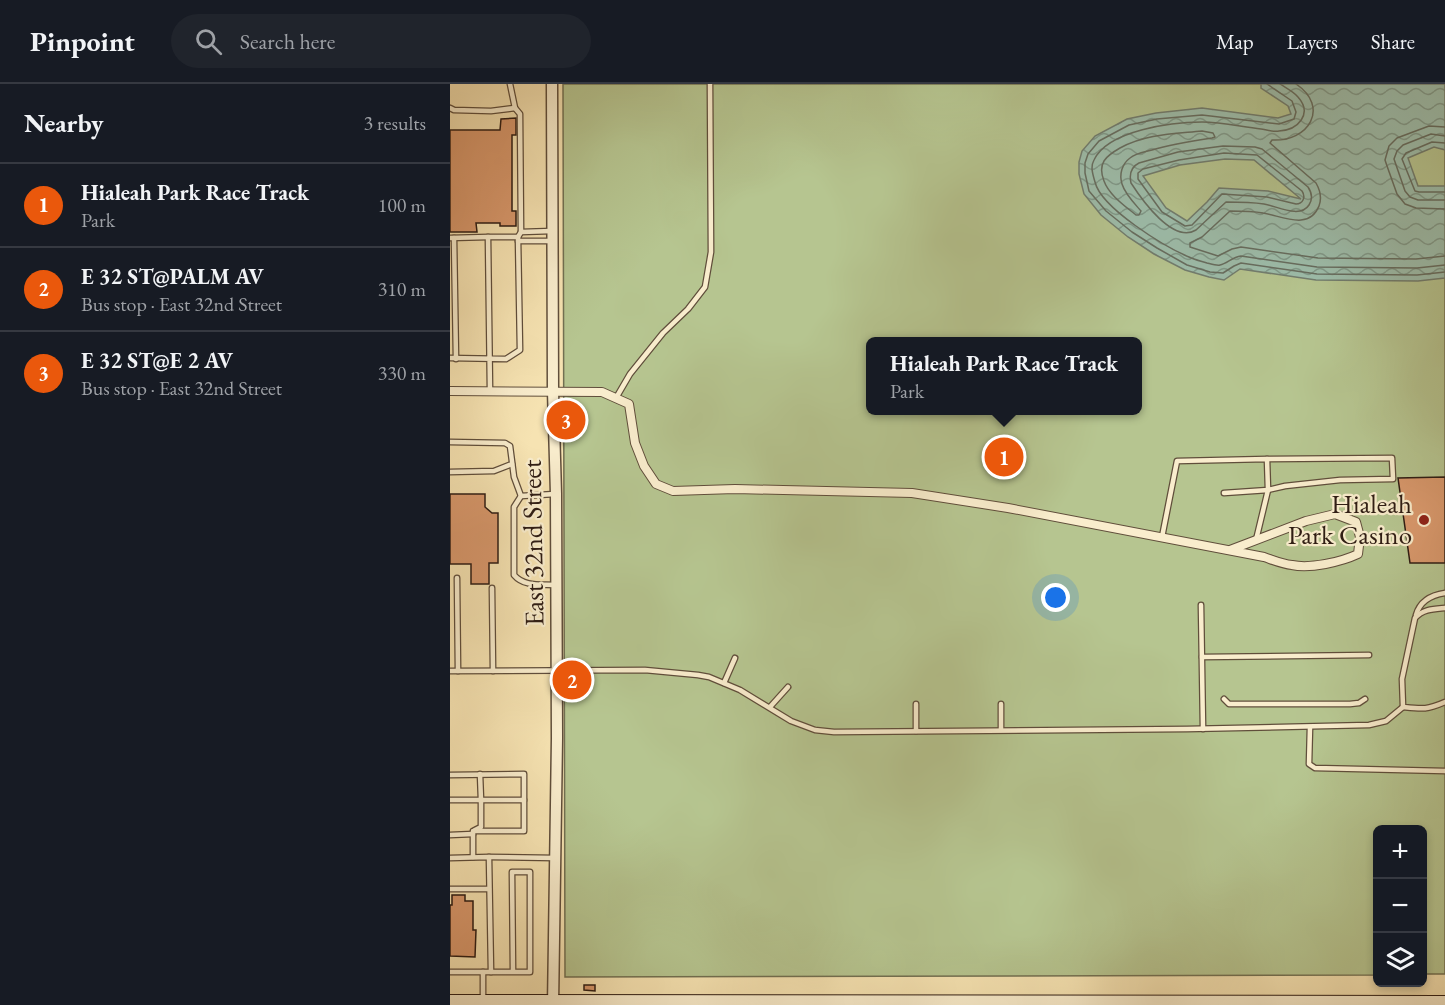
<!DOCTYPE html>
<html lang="en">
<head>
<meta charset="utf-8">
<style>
	:root { --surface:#171b24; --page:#20242c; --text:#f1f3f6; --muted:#9ea1a6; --line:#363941; --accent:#ea580c }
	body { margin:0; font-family:"EB Garamond",serif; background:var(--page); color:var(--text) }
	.controls { position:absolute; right:18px; bottom:18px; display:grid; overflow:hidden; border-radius:9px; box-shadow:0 3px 9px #0003 }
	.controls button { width:54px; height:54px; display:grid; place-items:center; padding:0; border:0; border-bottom:2px solid var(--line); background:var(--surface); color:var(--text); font:30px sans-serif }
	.you { position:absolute; left:606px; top:514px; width:21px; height:21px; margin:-15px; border:4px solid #fff; border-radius:50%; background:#1a73e8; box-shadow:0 0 0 9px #1a73e833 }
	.badge { display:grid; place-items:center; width:39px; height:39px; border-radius:50%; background:var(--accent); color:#fff; font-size:20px; font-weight:700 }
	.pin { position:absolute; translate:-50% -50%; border:3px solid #fff; box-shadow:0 2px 6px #0006 }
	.popup { position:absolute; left:416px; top:253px; width:276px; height:78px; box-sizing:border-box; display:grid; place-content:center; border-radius:9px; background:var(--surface); filter:drop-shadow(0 2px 4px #0005); font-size:20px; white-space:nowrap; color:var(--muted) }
	.popup b { font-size:22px; color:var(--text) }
	.popup::after { content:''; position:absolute; left:50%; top:100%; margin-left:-12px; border:12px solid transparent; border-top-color:var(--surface) }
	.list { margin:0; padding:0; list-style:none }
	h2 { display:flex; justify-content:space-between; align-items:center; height:78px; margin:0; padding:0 24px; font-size:26px }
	h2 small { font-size:20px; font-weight:400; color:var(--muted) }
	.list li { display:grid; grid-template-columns:39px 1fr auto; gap:18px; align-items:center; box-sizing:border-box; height:84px; padding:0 24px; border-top:2px solid var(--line) }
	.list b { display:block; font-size:22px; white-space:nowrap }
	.list p { margin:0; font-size:20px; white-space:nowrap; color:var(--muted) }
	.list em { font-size:20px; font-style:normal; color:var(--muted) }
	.icon { flex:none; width:33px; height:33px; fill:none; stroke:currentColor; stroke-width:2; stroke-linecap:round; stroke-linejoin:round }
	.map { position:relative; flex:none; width:995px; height:921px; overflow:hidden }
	header { display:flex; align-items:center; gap:36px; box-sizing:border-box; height:84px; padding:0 30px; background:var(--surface); border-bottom:2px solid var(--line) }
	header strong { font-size:28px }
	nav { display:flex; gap:33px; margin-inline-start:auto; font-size:21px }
	.search { width:420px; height:54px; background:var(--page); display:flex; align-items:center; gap:15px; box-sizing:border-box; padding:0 21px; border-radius:33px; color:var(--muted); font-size:22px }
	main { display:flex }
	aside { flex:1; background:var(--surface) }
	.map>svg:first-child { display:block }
	.park { fill:#b6c590; stroke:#727052; stroke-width:1.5; fill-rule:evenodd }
	.water { fill:url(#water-waves); stroke:#717d6f; stroke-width:1.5; fill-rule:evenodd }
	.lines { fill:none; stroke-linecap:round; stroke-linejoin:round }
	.shore { stroke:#666d60; stroke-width:1.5 }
	.building { fill:#d8986c; stroke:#2e1c13; stroke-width:1.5 }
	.service-casing { stroke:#604e3b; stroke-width:7 }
	.minor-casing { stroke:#604e3b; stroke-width:10 }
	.tertiary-casing { stroke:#604e3b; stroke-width:13 }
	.secondary-casing { stroke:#2e1c13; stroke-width:14 }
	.service { stroke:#f9edcd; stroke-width:4.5 }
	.minor { stroke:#f9edcd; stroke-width:8 }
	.tertiary { stroke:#f9edcd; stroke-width:10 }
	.secondary { stroke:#f9edcd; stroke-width:12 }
	.poi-dot { fill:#8f2418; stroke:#f9edcd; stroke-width:2 }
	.labels { text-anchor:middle; stroke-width:4.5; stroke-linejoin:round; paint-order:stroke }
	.poi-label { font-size:27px; fill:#2e1c13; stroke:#f9edcd; text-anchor:end }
	.street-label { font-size:27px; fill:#2e1c13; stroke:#f9edcd }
</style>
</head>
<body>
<header>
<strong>Pinpoint</strong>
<div class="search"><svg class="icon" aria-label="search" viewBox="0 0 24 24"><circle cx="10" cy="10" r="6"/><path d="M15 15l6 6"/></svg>Search here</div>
<nav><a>Map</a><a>Layers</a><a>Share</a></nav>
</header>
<main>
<aside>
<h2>Nearby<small>3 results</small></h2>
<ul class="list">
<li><span class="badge">1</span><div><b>Hialeah Park Race Track</b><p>Park</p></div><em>100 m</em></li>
<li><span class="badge">2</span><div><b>E 32 ST@PALM AV</b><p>Bus stop · East 32nd Street</p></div><em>310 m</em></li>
<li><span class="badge">3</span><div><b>E 32 ST@E 2 AV</b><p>Bus stop · East 32nd Street</p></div><em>330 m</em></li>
</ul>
</aside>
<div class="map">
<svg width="995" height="921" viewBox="0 0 995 921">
	<defs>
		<pattern id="water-waves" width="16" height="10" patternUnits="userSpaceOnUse" patternTransform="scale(1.5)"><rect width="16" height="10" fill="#9dbeac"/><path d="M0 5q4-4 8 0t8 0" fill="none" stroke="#809a8b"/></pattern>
	</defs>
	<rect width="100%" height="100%" fill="#f6e3b2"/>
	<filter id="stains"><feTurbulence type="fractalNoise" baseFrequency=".00333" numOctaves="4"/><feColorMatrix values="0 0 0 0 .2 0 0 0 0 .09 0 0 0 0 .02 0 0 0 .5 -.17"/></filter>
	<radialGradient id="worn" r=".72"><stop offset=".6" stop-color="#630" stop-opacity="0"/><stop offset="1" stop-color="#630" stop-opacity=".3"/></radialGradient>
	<path class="park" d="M113 0H995V890H973L972 746H928L927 891 115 893ZM420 258H688V326H420Z"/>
	<path class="water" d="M811 0H995V66L984 63 958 74 968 102H995V194L968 197 866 196 790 185 774 196 759 193 735 186 704 170 678 153 651 131 634 110 629 90V78L632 67 645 52 677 35 706 29 752 24 828 34 841 30 838 22 811 4ZM775 75 804 76 851 115 818 107 769 104 757 118 737 137 716 124 693 92 730 81Z"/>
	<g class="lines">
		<g class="shore">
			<polyline points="817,0 842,17 846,28 844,35 829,40 752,31 707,35 679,41 649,57 638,70 635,79 635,89 639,107 656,127 682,148 707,164 737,181 760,188 773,189 784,182 791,179 867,190 967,191 995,188"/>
			<path d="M830 0C836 4 844 8 848 13 863 30 848 46 829 47 824 48 817 46 811 45 792 43 772 38 752 38 723 38 658 46 644 76 640 83 643 91 645 98 651 124 715 163 739 173 745 176 751 177 757 179 761 180 767 182 770 181 777 180 782 173 791 172L867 183 967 184 995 181"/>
			<path d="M846 0C880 23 859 58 822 56L820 59 866 99C870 106 872 114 869 122 859 147 832 132 813 129 802 127 791 127 780 127L752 153 740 159V163L768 172 782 165 791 163 868 174 966 175 995 172"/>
			<polyline points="995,43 979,42 947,54 939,62 935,76 937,82 947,110 955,120 966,124 995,125"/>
			<path d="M752 47 763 49 765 53 762 54C742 57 722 60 702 66 695 68 686 69 680 74 672 80 669 90 672 100 675 110 684 119 691 127L689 131H686C675 122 659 111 654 97 647 79 656 72 670 64 696 50 723 50 752 47Z"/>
			<polyline points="995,52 981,50 953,61 947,67 944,75 955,107 960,113 968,116 995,116"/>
			<polyline points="995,59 982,58 956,69 952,75 965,107 969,108 995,108"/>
			<path d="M773 62 805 63 812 65 858 103C862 109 863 115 859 121 850 135 827 122 814 120 801 118 788 118 776 118L746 146C723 160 692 116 681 99 679 90 681 83 689 79L728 68Z"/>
			<path d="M774 69 807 71 852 107C856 113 853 120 846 120L817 113 772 110 742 141 735 142 712 128 688 95V89L693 85 729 76Z"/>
		</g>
	</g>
	<g class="building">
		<polygon points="66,34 66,51 62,51 62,127 66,127 66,142 50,142 50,139 26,139 27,148 0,148 0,46 50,46 51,35"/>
		<polygon points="995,393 995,479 960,479 948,394"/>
		<polygon points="0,410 35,410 35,423 42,429 48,429 48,479 39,479 39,500 21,500 21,480 0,480"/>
		<polygon points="2,811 15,811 15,817 23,817 23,846 26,846 25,873 0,872 0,821 2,821"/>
		<polygon points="134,901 145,901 145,907 134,906"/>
	</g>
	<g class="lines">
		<defs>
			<g id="service">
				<polyline points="60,0 65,24 70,30 71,148 68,153"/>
				<polyline points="0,24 4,26 41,27 65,24"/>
				<polyline points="71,148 102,147"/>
				<polyline points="0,154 38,153"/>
				<polyline points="4,154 6,275"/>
				<polyline points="68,157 101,157"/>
				<polyline points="0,274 56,275 70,266 68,153 38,153 40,307"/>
				<polyline points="166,314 180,290 213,249 238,225 255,203 261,168 260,0"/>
				<polyline points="0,358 55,359 60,362 64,393 71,412"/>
				<polyline points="0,388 44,387 62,380"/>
				<polyline points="774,409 818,406 835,402 890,396 943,395 942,374 817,375"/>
				<path d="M71 412 64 423V491C74 503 91 500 106 501"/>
				<polyline points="71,412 105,410"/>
				<polyline points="712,453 727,377 817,375 818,406 806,456"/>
				<polyline points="7,494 8,587"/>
				<polyline points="42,504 43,587"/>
				<polyline points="751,521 753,645"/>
				<path d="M995 524C984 525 973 525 965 534L952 595 953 623C972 625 977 626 995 618"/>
				<path d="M966 531C970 517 981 511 995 509"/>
				<polyline points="752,573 919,571"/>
				<polyline points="0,587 195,586 248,591 259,593 290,606 341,637 365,646 384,648 737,645 919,641 936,637 953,623"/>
				<polyline points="274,599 285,574"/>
				<polyline points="774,615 779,620 900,620 909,619 915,615"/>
				<polyline points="320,623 338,603"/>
				<polyline points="860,643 859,680 865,684 995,687"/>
				<polyline points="551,646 551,620"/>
				<polyline points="466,647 466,620"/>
				<polyline points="0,691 74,690 74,716"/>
				<polyline points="0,716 31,716 31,743 25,746"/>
				<polyline points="0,751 23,750"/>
				<polyline points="23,773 23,747 74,747 74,716 31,716 30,690"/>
				<polyline points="39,773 105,774"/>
				<polyline points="0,774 39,773 41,888 0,888"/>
				<polyline points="0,805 39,805"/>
				<polyline points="33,888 33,915"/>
				<polyline points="41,888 63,888 62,788 80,788 80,888 63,888"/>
			</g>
			<path id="minor" d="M0 307 152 308 179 320 185 359 194 382 206 400 223 407 285 405 462 409 558 424 814 473C823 476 832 480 842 481 860 485 891 478 908 470L910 453 906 438 885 430 856 437 780 466"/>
			<polyline id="tertiary" points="102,0 103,307 106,410 107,654 103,921"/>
			<polyline id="secondary" points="0,917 995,918"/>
		</defs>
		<use href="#service" class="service-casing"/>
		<use href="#minor" class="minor-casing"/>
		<use href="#tertiary" class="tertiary-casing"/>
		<use href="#secondary" class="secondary-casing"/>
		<use href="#service" class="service"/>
		<use href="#minor" class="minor"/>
		<use href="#tertiary" class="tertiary"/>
		<use href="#secondary" class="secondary"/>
	</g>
	<circle class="poi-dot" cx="974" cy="436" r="6"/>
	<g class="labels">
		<g class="poi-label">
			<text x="962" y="429">Hialeah<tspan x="962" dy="31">Park Casino</tspan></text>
		</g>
		<g class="street-label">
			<text transform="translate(83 459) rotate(-91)" y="9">East 32nd Street</text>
		</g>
	</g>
	<rect width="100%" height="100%" filter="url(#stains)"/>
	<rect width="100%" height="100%" fill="url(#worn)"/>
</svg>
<div class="controls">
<button>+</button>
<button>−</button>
<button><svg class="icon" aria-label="layers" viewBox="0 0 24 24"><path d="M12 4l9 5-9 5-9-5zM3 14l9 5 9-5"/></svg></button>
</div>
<div class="you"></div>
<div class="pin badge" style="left:554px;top:373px">1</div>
<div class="popup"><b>Hialeah Park Race Track</b>Park</div>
<div class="pin badge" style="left:122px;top:596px">2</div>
<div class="pin badge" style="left:116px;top:336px">3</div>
</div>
</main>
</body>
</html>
